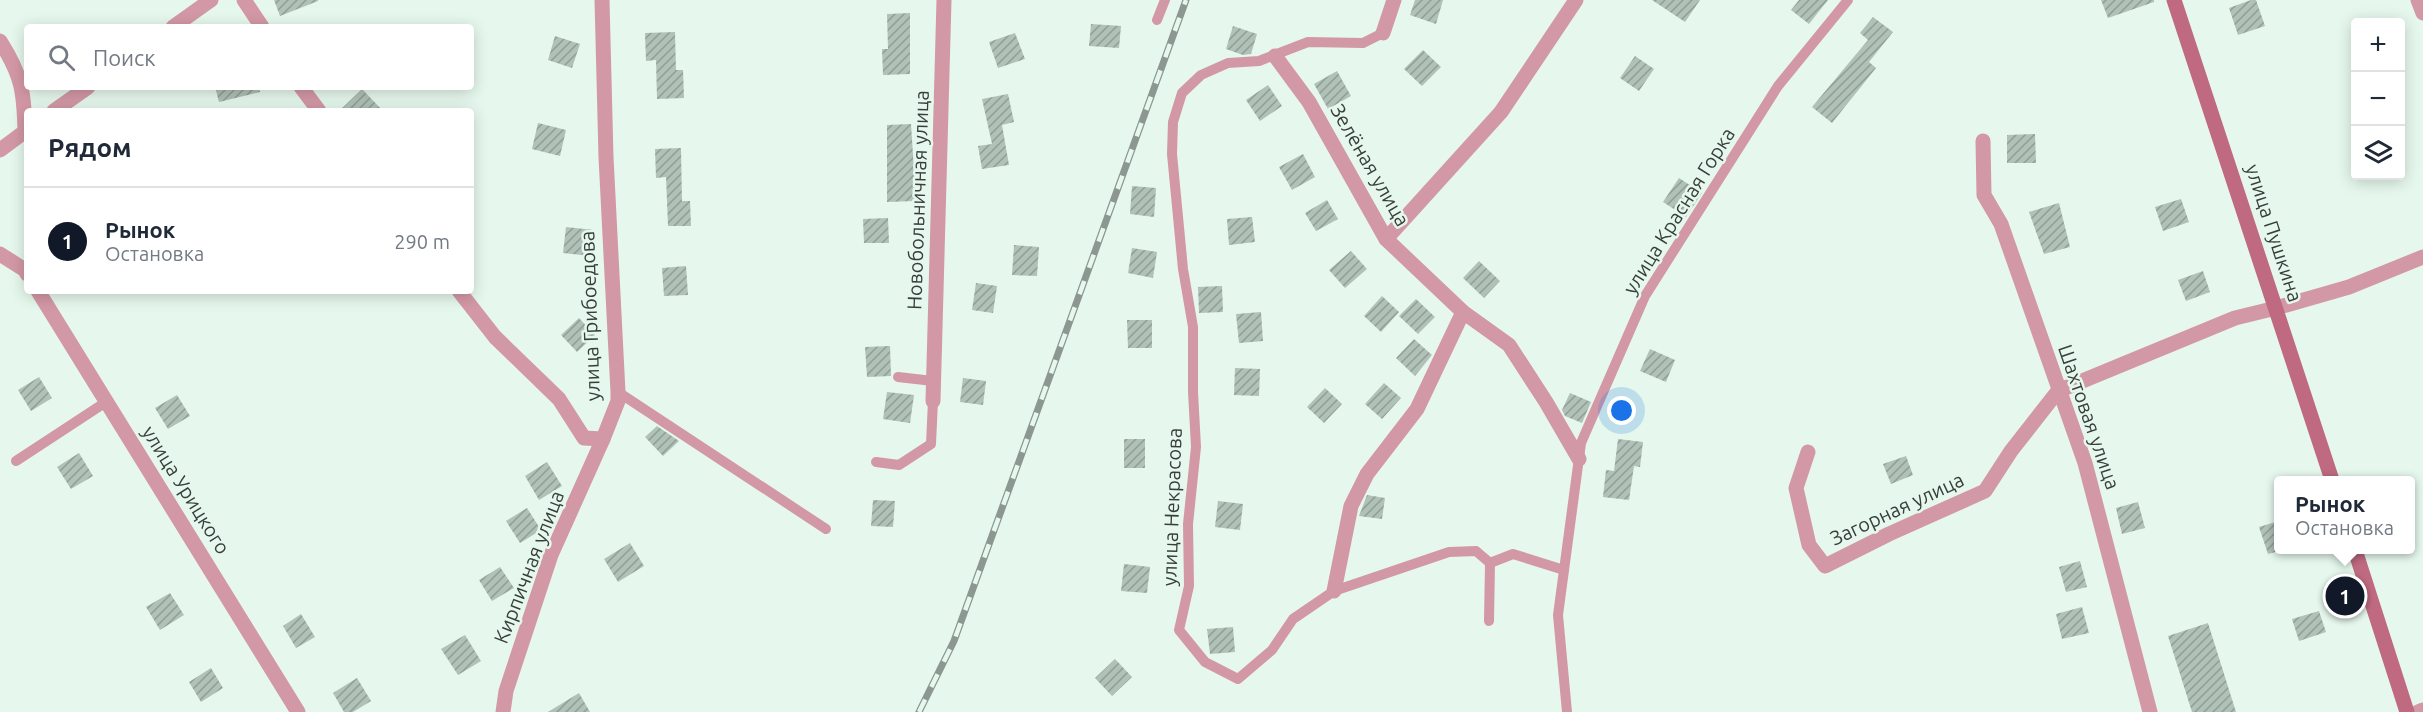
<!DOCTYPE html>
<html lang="ru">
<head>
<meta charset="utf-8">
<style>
	:root { --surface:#fff; --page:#f2f2f3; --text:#1f2937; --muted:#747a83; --line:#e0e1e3; --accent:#111827 }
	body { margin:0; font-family:Ubuntu,sans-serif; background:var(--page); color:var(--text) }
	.controls { position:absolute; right:18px; top:18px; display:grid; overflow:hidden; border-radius:6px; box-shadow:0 3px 15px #0003 }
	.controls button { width:54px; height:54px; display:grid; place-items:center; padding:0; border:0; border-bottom:2px solid var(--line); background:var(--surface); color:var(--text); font:30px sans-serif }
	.you { position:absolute; left:1622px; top:411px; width:21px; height:21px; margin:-15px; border:4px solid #fff; border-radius:50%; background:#1a73e8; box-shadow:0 0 0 9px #1a73e833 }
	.badge { display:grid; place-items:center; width:39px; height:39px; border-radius:50%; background:var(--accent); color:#fff; font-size:20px; font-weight:700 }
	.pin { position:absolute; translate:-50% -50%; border:3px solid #fff; box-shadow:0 2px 6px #0006 }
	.popup { position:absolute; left:2274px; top:476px; width:141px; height:78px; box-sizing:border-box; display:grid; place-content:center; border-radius:6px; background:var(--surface); filter:drop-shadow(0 2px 4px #0005); font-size:20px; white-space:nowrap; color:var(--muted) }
	.popup b { font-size:22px; color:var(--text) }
	.popup::after { content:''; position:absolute; left:50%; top:100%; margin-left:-12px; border:12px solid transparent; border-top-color:var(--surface) }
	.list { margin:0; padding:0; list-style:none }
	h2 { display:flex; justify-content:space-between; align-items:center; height:78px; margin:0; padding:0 24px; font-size:26px }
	h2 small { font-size:20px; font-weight:400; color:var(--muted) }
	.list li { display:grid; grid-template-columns:39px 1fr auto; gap:18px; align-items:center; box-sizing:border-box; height:108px; padding:0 24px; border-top:2px solid var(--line) }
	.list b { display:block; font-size:22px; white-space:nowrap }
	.list p { margin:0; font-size:20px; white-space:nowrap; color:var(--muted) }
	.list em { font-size:20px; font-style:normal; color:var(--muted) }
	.icon { flex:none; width:33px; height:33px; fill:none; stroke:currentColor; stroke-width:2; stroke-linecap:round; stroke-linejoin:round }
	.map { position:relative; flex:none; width:2423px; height:712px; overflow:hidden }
	.search { position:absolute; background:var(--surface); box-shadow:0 3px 15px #0003; left:24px; top:24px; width:450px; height:66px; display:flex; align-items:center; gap:15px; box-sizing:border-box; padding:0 21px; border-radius:6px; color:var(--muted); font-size:22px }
	.panel { position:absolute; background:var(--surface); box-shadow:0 3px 15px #0003; left:24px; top:108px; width:450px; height:186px; border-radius:6px }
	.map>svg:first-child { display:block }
	.building { fill:url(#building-hatch) }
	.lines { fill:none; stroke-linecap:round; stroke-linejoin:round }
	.lane { stroke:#d398a5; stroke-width:10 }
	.street { stroke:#d398a5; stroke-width:15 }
	.secondary { stroke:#bf6a80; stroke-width:15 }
	.rail-casing { stroke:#8b9790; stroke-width:7 }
	.rail { stroke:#e6f8ed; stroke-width:4.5; stroke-dasharray:14; stroke-linecap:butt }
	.labels { text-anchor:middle; stroke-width:5; stroke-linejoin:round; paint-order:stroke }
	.street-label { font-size:20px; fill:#383f3b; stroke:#e6f8ed }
</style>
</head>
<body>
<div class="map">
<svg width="2423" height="712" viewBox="0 0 2423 712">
	<defs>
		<pattern id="building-hatch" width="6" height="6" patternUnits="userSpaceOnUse" patternTransform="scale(1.5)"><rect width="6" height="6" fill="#b0c1b7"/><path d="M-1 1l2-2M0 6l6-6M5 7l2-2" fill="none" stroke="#909e96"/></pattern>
	</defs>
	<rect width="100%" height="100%" fill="#e6f8ed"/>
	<g class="building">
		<polygon points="274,0 318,0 318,1 280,16"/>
		<polygon points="1415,0 1443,0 1436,24 1410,15"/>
		<polygon points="1652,0 1700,0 1685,22"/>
		<polygon points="1799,0 1828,0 1809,24 1791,10"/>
		<polygon points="2101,0 2154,0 2154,2 2108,18"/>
		<polygon points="2251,0 2256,0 2265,26 2238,35 2229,8"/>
		<polygon points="910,13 910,74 883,75 882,49 888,49 887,14"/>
		<polygon points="1873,17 1893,32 1869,62 1876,68 1832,123 1812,107 1868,40 1860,33"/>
		<polygon points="1091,24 1121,26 1119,48 1089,46"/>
		<polygon points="1233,26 1257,34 1251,54 1243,55 1226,49"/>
		<polygon points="675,32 676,70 683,70 684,98 657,99 656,60 646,61 645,33"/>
		<polygon points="1015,33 1025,59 998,68 989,42"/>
		<polygon points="555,36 580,44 572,68 548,60"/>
		<polygon points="1423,50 1441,67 1422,86 1404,69"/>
		<polygon points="1635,56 1654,69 1639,91 1620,78"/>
		<polygon points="1337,71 1351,96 1328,109 1314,84"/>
		<polygon points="1268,85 1282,106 1260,121 1246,100"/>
		<polygon points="215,87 259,87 260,92 219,102"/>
		<polygon points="362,89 383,111 339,111"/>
		<polygon points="1008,94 1014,122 1002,125 1009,165 982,169 978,146 992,144 982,99"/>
		<polygon points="538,123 566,130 560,156 532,149"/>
		<polygon points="911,124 916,201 887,202 887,125"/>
		<polygon points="2035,134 2036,163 2007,163 2007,135"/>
		<polygon points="681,148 682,201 690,201 691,226 668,226 666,177 656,178 655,149"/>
		<polygon points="1303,154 1315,177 1292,190 1279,167"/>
		<polygon points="1679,178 1702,193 1686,217 1663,202"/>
		<polygon points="1132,186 1156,188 1154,217 1130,214"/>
		<polygon points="2181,199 2189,222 2163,231 2155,207"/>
		<polygon points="1327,200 1338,219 1316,231 1305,213"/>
		<polygon points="2059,203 2070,247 2044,254 2029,212"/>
		<polygon points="1252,217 1255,242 1229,245 1227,219"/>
		<polygon points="888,218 889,243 864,243 863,219"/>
		<polygon points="566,227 594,230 591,256 563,253"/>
		<polygon points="1014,245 1039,247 1037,276 1012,275"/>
		<polygon points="1132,248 1157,252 1153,278 1128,273"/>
		<polygon points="1351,251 1367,269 1345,288 1329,270"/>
		<polygon points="1479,261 1500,281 1484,298 1463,278"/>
		<polygon points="686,266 688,295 664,296 662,268"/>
		<polygon points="2203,271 2210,292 2186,301 2178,280"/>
		<polygon points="976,283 997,286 993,313 972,310"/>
		<polygon points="1222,286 1223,312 1199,313 1198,287"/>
		<polygon points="1382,296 1399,312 1381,332 1364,316"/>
		<polygon points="1416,299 1435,317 1418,334 1399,316"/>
		<polygon points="1261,312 1263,341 1239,343 1236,314"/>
		<polygon points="579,318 595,335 577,352 561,335"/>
		<polygon points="1127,320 1152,320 1152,348 1128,348"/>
		<polygon points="1414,339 1432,355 1415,376 1396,358"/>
		<polygon points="890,346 891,376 867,377 865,347"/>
		<polygon points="1650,349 1675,360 1666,382 1640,371"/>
		<polygon points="1235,368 1260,369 1259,396 1234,395"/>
		<polygon points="39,377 52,398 31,411 18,390"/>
		<polygon points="963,378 986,381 983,405 960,402"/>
		<polygon points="1384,383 1401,398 1382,419 1365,404"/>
		<polygon points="1325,388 1342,404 1324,423 1307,407"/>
		<polygon points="887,392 914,395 910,423 883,419"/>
		<polygon points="1570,393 1591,402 1582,423 1565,416 1562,410"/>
		<polygon points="177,395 190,416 168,429 155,408"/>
		<polygon points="657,426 679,441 663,456 645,437"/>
		<rect x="1124" y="439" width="21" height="29"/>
		<polygon points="1618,439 1643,442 1640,467 1634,466 1629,500 1603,497 1606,470 1614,471"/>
		<polygon points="79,453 93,476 71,489 57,467"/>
		<polygon points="1906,456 1913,475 1891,484 1883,464"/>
		<polygon points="547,462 562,486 539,500 525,476"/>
		<polygon points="1367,495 1385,498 1382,519 1359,516"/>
		<polygon points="873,500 895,501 893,527 871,526"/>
		<polygon points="1218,501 1243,504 1240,530 1215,527"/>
		<polygon points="2138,502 2145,528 2122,534 2116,508"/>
		<polygon points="527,508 541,530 520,543 506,521"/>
		<polygon points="2279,521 2279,551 2268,554 2259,527"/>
		<polygon points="630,543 644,566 618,582 604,559"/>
		<polygon points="2080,561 2087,587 2066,592 2059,567"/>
		<polygon points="1124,564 1150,567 1147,593 1121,591"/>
		<polygon points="500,567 514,588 492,601 479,580"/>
		<polygon points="170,593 184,615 160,630 146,607"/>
		<polygon points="2082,607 2089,633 2062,639 2056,614"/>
		<polygon points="2319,611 2326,632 2299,641 2292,619"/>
		<polygon points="301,614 315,637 296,648 283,626"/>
		<polygon points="2208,623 2236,712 2192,712 2168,636"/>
		<polygon points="1233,627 1235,652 1210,654 1207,629"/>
		<polygon points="465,635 481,661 458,675 441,649"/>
		<polygon points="1115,659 1132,677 1112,696 1095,678"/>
		<polygon points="211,668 223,688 201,702 189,682"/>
		<polygon points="357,678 371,701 353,712 344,712 333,693"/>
		<polygon points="579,693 590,712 548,712"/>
	</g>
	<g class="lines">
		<g class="lane">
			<polyline points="1157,20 1165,0"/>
			<polyline points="1383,33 1363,43 1308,42 1259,61 1228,63 1201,75 1182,93 1173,122 1172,154 1183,269 1193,327 1193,392 1196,447 1188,524 1189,586 1179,630 1205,662 1238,679 1272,650 1293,619 1334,591 1449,552 1476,551 1490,563"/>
			<polyline points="898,377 933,381"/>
			<polyline points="618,392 826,529"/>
			<polyline points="16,461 106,402"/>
			<polyline points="876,462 899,465 931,444 933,401"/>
			<polyline points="1489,621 1490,563 1513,554 1564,570"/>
			<polyline points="1567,712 1558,615 1581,443 1645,296 1778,86 1848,0"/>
		</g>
		<g class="street">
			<polyline points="244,0 262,27"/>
			<polyline points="2418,0 2423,13"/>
			<polyline points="173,27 211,0"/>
			<polyline points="1383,33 1394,0"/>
			<path d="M0 41C22 76 24 91 25 131"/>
			<polyline points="1275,56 1309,102 1386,239 1463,312 1509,345 1546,402 1579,459"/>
			<polyline points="301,87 319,111"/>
			<polyline points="54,111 88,87"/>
			<polyline points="1983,141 1984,195 2001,224 2085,463 2150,712"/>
			<polyline points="0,150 27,130"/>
			<polyline points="1386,239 1501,112 1576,0"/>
			<polyline points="0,254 25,270 27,274"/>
			<polyline points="38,291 298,712"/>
			<polyline points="459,291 495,337 559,399 584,438 603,439 618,401 618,392 606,157 602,0"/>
			<polyline points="933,401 944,0"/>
			<polyline points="1808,452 1796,488 1809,545 1825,566 1889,534 1985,491 2011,451 2058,391 2235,318 2276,308 2349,287 2423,257"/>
			<polyline points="1334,591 1351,506 1367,474 1417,409 1463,312"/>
			<polyline points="503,712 506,691 551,555 603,439"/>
			<polyline points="2418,712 2423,710"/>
		</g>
		<g class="secondary">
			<polyline points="2174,0 2332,480"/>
			<polyline points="2355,550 2407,712"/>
		</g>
		<defs>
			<polyline id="rail" points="919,712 954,641 1186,0"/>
		</defs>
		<use href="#rail" class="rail-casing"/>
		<use href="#rail" class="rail"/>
	</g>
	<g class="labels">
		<g class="street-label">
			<text transform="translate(1370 165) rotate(60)" y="7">Зелёная улица</text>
			<text transform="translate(918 200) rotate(-88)" y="7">Новобольничная улица</text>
			<text transform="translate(1679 211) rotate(-58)" y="7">улица Красная Горка</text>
			<text transform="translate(2274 233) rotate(72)" y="7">улица Пушкина</text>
			<text transform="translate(590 316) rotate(-92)" y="7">улица Грибоедова</text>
			<text transform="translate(2089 417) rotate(71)" y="7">Шахтовая улица</text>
			<text transform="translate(186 490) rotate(58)" y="7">улица Урицкого</text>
			<text transform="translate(1172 507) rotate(-88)" y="7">улица Некрасова</text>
			<text transform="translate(1897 509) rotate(-25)" y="7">Загорная улица</text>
			<text transform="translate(529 567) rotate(-69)" y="7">Кирпичная улица</text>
		</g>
	</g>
</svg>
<div class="controls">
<button>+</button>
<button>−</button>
<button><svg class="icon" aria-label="layers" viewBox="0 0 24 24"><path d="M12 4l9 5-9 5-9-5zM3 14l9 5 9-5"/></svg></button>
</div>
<div class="you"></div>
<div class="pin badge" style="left:2345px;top:596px">1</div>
<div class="popup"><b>Рынок</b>Остановка</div>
<div class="search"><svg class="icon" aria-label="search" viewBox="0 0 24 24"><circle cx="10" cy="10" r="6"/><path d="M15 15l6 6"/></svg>Поиск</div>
<section class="panel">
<h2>Рядом<small></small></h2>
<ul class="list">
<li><span class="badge">1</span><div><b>Рынок</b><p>Остановка</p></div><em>290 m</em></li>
</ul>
</section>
</div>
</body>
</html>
